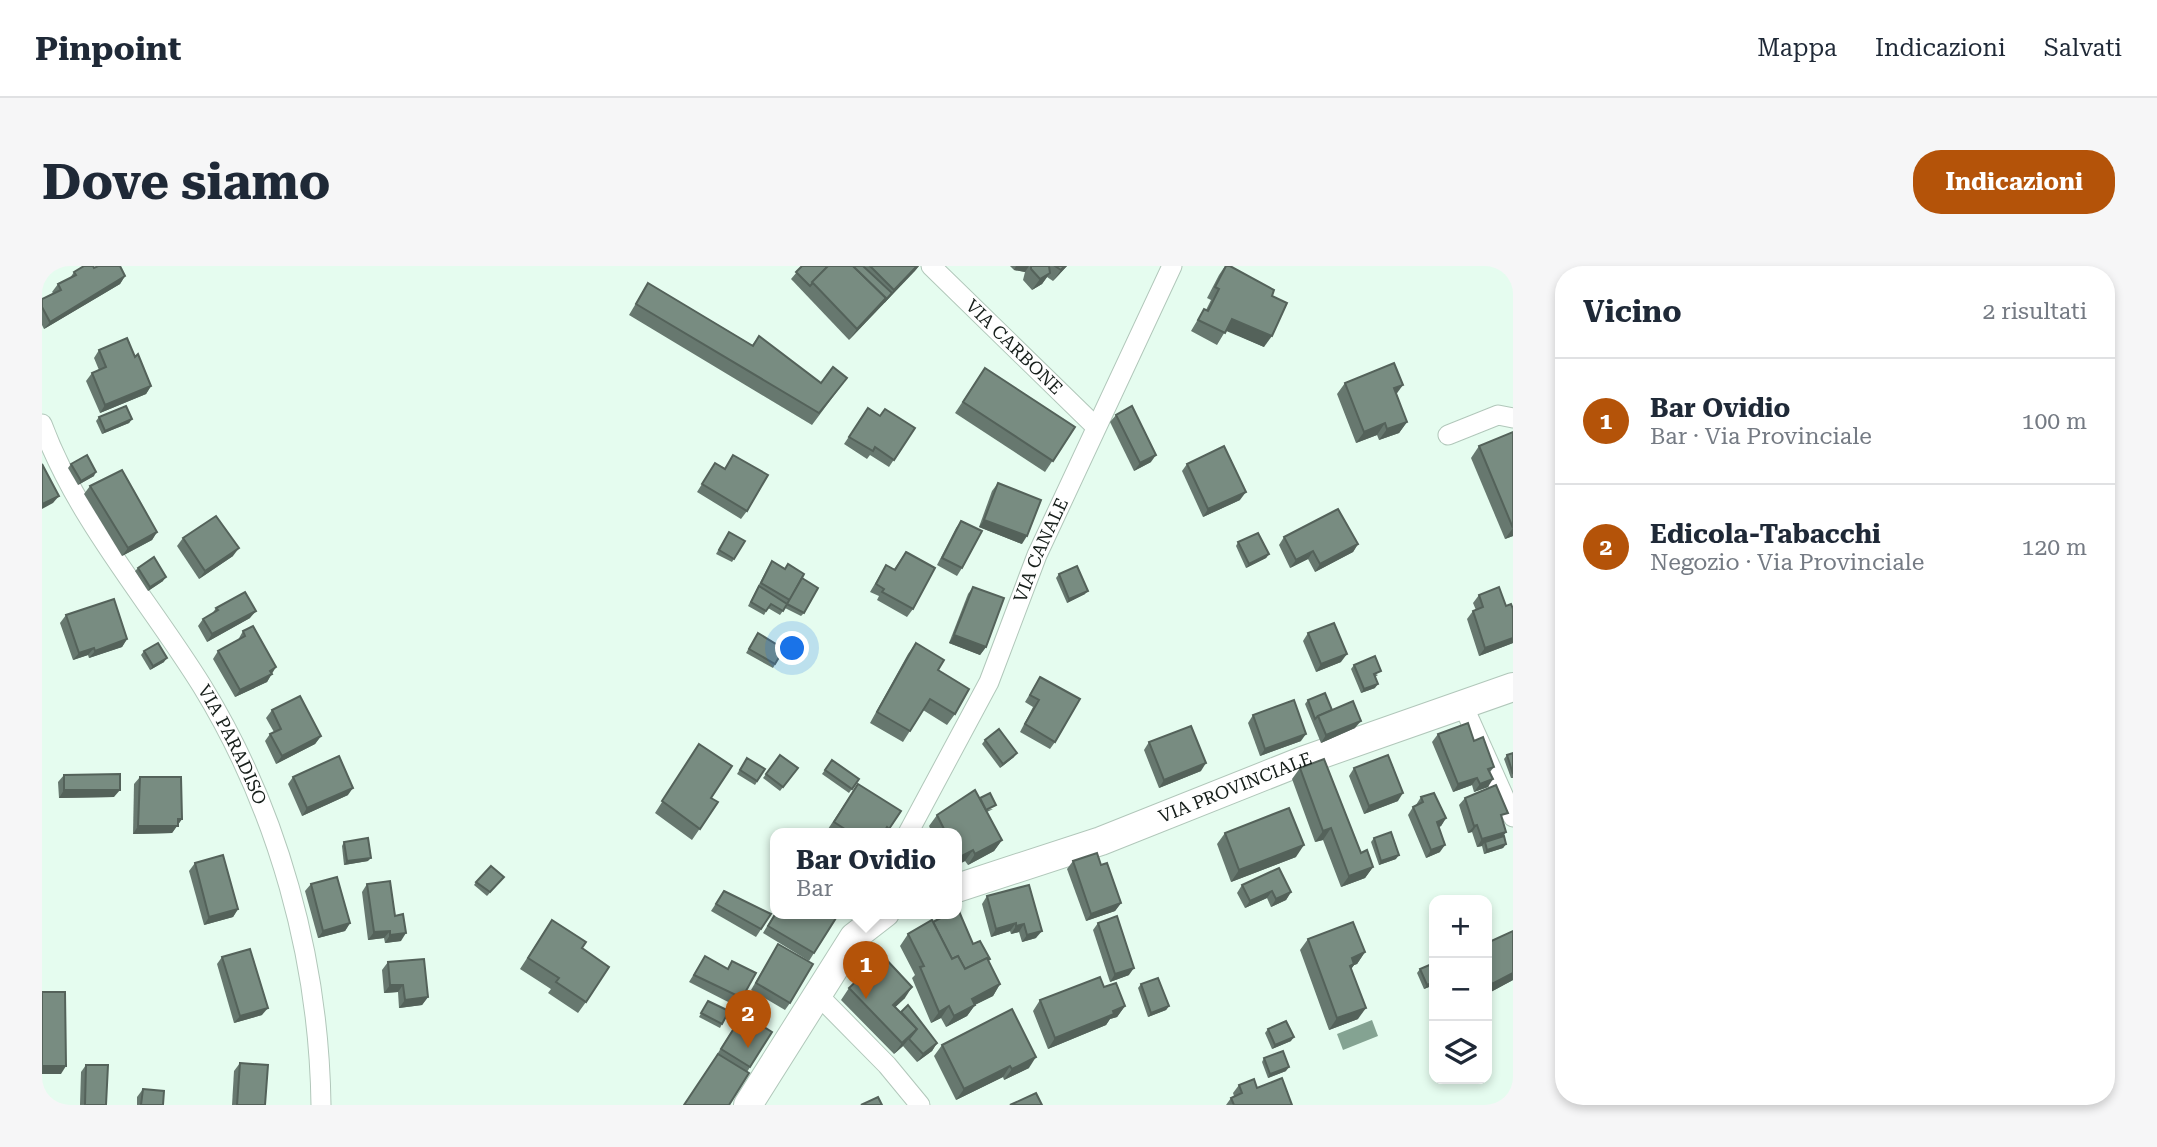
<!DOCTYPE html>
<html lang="it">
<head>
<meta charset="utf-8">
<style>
	:root { --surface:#fff; --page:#f6f6f7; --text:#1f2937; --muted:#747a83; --line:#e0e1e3; --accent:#b45309 }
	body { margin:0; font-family:"Roboto Serif",serif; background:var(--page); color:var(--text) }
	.controls { position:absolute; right:21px; bottom:21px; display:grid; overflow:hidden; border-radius:14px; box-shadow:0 4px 10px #0003 }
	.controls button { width:63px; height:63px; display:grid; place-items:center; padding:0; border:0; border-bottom:2px solid var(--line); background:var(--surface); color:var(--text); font:35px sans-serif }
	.you { position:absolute; left:751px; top:383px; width:24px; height:24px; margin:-18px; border:5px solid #fff; border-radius:50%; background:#1a73e8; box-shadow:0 0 0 10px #1a73e833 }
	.badge { display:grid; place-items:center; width:46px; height:46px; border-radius:50%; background:var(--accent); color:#fff; font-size:23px; font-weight:700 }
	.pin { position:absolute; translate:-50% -58px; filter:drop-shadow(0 2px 4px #0008) }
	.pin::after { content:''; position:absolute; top:37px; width:24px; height:21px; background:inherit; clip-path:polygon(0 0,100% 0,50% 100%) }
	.popup { position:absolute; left:728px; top:562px; width:192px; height:91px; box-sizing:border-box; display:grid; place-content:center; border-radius:14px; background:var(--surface); filter:drop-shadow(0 2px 5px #0005); font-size:23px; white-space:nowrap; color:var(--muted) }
	.popup b { font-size:26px; color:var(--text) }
	.popup::after { content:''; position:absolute; left:50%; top:100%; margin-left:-14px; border:14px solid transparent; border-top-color:var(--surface) }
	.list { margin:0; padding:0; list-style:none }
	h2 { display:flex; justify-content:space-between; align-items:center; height:91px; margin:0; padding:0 28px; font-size:30px }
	h2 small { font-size:23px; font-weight:400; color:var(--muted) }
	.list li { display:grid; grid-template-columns:46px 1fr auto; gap:21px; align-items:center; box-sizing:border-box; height:126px; padding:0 28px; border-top:2px solid var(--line) }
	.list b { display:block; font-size:26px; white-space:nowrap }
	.list p { margin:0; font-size:23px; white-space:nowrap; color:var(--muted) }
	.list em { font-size:23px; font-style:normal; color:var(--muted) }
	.icon { flex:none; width:38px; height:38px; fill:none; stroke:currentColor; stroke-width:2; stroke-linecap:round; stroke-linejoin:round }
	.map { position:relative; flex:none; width:1471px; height:839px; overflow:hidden; border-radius:28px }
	header { display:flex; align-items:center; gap:42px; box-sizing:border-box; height:98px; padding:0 35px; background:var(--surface); border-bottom:2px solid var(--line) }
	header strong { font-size:33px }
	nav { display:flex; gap:38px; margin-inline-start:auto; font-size:24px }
	.intro { display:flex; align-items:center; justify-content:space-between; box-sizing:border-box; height:168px; padding:0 42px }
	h1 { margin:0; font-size:49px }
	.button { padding:18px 32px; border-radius:28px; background:var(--accent); color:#fff; font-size:24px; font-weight:700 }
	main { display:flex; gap:42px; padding:0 42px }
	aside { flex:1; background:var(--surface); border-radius:28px; box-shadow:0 4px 10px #0003 }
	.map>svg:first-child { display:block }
	.water { fill:#84a392 }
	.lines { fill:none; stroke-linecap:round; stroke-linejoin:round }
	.street-casing { stroke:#b1c7ba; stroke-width:21 }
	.secondary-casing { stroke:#b1c7ba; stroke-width:30 }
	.street { stroke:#fff; stroke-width:19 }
	.secondary { stroke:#fff; stroke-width:28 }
	.wall { fill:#67786f }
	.shaded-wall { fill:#54625a }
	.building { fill:#788c81; stroke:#54625a; stroke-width:2 }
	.labels { text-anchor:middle; stroke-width:5; stroke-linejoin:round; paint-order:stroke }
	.street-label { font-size:18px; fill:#161e1a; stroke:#fff }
</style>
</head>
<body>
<header>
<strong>Pinpoint</strong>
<nav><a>Mappa</a><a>Indicazioni</a><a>Salvati</a></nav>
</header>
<div class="intro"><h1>Dove siamo</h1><a class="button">Indicazioni</a></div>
<main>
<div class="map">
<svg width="1471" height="839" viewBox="0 0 1471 839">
	<rect width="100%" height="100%" fill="#e5fcef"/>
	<polygon class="water" points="1330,754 1336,770 1301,784 1295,768"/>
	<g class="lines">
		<defs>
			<g id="street">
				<path id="s1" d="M889 0 1054 161"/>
				<path id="s2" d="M0 158C36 255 106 333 160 420 236 544 277 693 279 839"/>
				<polyline points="1406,169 1456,149 1471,152"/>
				<polyline points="1421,439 1471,551"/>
				<path id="s3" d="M866 567 947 416 995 289 1130 0"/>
				<polyline points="775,728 845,799 878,839"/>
			</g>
			<g id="secondary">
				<path id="s4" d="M915 622 1059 575 1260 495 1471 421"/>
				<polyline points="706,839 812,671 843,647"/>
			</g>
		</defs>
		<use href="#street" class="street-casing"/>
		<use href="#secondary" class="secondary-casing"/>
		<use href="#street" class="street"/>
		<use href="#secondary" class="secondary"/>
	</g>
	<g class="wall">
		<polygon points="760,0 877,0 807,74 749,13"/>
		<polygon points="968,0 1025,0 1011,15 1005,11 1000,18 990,24 981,14 983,6 972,4"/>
		<polygon points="1183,0 1230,30 1222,81 1184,64 1175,79 1149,65 1162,43 1164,44 1169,34 1165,32 1177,9"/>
		<polygon points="32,6 83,10 78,18 2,63 0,59 0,33 11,27 10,26 16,18 28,12"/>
		<polygon points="606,17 710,79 717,70 779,117 805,112 770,159 587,49"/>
		<polygon points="57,84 93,91 109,120 104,128 58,147 44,115 50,107 57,104 52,92"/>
		<polygon points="943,102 1033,161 1003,206 913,147"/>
		<polygon points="1303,117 1354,128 1365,156 1357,167 1337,174 1335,169 1314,177 1295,128"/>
		<polygon points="826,142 838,150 873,162 847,201 828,189 825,193 802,178"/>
		<polygon points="1074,149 1109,196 1092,205 1068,156"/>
		<polygon points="57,151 90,153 87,157 60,168 54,155"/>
		<polygon points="1471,166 1471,270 1463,273 1429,192 1437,180"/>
		<polygon points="691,189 705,245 699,253 655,226 673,197 683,202"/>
		<polygon points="29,198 52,210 36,219 26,202"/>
		<polygon points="1145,198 1198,234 1161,251 1140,205"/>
		<polygon points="956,217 980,278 937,261 950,225"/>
		<polygon points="48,220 115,266 110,274 80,290 42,228"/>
		<polygon points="919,255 920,302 915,310 895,299 914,262"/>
		<polygon points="687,266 703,275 690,296 674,288"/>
		<polygon points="1242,271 1316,278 1311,286 1273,306 1266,293 1248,302 1237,279"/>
		<polygon points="141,272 191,290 157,313 135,280"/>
		<polygon points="1196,276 1227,288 1224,292 1204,302 1194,280"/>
		<polygon points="864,286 871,343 865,351 835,334 837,330 828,326 844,299 852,303"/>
		<polygon points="730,295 760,312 762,347 759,350 743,342 738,349 726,342 722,349 706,340 725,303"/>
		<polygon points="96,302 121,315 106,325 93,305"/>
		<polygon points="1017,308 1043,328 1025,337 1014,312"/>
		<polygon points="931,321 944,381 938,389 907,377 926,328"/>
		<polygon points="1437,329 1471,343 1471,377 1437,390 1425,353 1431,345 1434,344 1431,337"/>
		<polygon points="174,342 208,352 165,376 156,360 161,353 170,348"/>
		<polygon points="24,349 85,373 80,381 47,392 46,389 31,394 18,357"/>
		<polygon points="201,365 230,407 225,416 193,431 171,393 176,385 196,374"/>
		<polygon points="716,367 742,383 731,402 704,387"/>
		<polygon points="1266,367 1299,396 1274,406 1261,375"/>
		<polygon points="874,377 896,404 913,448 905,459 881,444 861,476 828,457 866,388"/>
		<polygon points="102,385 122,396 108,404 99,389"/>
		<polygon points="1312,399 1336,409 1333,411 1333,422 1319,427 1309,403"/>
		<polygon points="998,411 1013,476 1008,483 978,466 991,441 983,436"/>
		<polygon points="1266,434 1290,444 1313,462 1279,477 1263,438"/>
		<polygon points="230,444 279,470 273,478 234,498 223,475 228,468 232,466 224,452"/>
		<polygon points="1211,449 1259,475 1218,490 1206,457"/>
		<polygon points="1396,468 1432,475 1452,501 1448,506 1446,521 1432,526 1430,519 1411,526 1390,476"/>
		<polygon points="943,474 972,491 958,502 940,478"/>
		<polygon points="1107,476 1159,505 1117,522 1102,484"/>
		<polygon points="1471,487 1471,512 1469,512 1462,493 1465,489"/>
		<polygon points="650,489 669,532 676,536 650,574 613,547"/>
		<polygon points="738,489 756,502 738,525 721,512"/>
		<polygon points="705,492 723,503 713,519 695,508"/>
		<polygon points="790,494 817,513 807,527 780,508"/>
		<polygon points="1258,502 1319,587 1331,601 1323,612 1299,621 1281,574 1273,576 1250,513"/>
		<polygon points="1312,502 1356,535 1322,548 1307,510"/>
		<polygon points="22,509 72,531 17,532 16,516"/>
		<polygon points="98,511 140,553 130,567 91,568 92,518"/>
		<polygon points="251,511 306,529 260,550 246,518"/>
		<polygon points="816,518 859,545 845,567 792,567 786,563"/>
		<polygon points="1379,531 1404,552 1399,560 1397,561 1398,586 1384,592 1366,549 1371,541 1374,539"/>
		<polygon points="1423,532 1461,554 1462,570 1464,578 1461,582 1442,588 1440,580 1435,581 1430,566 1426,567 1417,539"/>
		<polygon points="951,543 945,546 960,574 952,585 926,599 923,595 915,599 915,567 890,567 887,560 895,549"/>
		<polygon points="1183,567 1254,591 1189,616 1175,578"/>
		<polygon points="1332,572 1354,593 1337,599 1329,576"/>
		<polygon points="302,576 326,595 302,599 300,580"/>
		<polygon points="1031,595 1059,599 1079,637 1073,645 1044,655 1025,603"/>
		<polygon points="153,597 196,643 191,651 162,659 147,605"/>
		<polygon points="462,611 445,630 432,619 434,616"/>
		<polygon points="269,618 308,657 303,665 276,672 263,625"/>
		<polygon points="325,618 353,650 359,675 343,677 342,672 326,674 320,626"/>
		<polygon points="987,619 994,672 980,676 977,666 969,668 968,665 949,671 940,638 945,630"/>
		<polygon points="1200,619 1249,626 1244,634 1229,641 1225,632 1203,642 1195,627"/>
		<polygon points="682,625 729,648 714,671 669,645"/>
		<polygon points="733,647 786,647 772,687 767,695 721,667"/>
		<polygon points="891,656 931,678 948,693 946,695 958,718 951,730 933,739 925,750 904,761 899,752 889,757 870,712 873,709 858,680 866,668"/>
		<polygon points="1056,657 1087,709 1068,716 1051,664"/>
		<polygon points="1471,665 1471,714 1445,728 1445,677"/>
		<polygon points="502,666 540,682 544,736 536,747 506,727 509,723 478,703"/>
		<polygon points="1266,673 1323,686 1315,698 1312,699 1309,703 1316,753 1287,764 1258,684"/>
		<polygon points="736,678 748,737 743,744 709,724"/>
		<polygon points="663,690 685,703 690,695 700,732 694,740 647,716"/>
		<polygon points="180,691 220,749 192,757 175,698"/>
		<polygon points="346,696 386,731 380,739 357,742 356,726 342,727 340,704"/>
		<polygon points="1392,697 1392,719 1382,723 1375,707 1378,703"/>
		<polygon points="1099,718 1127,740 1124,744 1106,751 1096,722"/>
		<polygon points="1062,721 1083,740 1075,751 1068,753 1064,759 1006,783 991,745 998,734"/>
		<polygon points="807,722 863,732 853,741 895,777 890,785 875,796 861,780 852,788 799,734"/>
		<polygon points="666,735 680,758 678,762 657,751"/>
		<polygon points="696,755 730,766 705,806 674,790"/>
		<polygon points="1226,763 1249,775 1230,783 1223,767"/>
		<polygon points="900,779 987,802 962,814 961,811 914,834 892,790"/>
		<polygon points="1222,792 1244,805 1226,812 1220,796"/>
		<polygon points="198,797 223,839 190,839 192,805"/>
		<polygon points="44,799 64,839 38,839 39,806"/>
		<polygon points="1197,819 1215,822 1250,839 1184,839 1189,832 1192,830 1191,827"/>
		<polygon points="101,823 121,839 95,839 95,831"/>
	</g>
	<g class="shaded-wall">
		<polygon points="875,0 877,0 873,5 807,74 815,63"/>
		<polygon points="974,0 987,0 983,6 972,4"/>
		<polygon points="1022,0 1025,0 1011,15 1019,4"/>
		<polygon points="1008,7 1000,18 990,24 998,13"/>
		<polygon points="83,10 78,18 2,63 8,56"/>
		<polygon points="1190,53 1230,70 1222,81 1182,64"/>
		<polygon points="1361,119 1353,130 1352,122"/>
		<polygon points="109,120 104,128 58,147 63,139"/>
		<polygon points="90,153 87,157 60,168 63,165"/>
		<polygon points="1365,156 1357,167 1337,174 1345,163"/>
		<polygon points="1343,157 1335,169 1314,177 1322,166"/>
		<polygon points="1114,189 1109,196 1092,205 1098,197"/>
		<polygon points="54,206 52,210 36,219 39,215"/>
		<polygon points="1204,226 1198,234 1161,251 1166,243"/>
		<polygon points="17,230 11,237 0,243 0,238"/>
		<polygon points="942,254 985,270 980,278 937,261"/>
		<polygon points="1471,262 1471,270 1463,273"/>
		<polygon points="115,266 110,274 80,290 86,282"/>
		<polygon points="1316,278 1311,286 1273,306 1278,298"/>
		<polygon points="197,282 191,290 157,313 163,305"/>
		<polygon points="1271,285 1266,293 1248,302 1254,294"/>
		<polygon points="1227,288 1224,292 1204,302 1207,298"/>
		<polygon points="124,311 121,315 106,325 108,321"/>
		<polygon points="1046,325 1043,328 1025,337 1027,333"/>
		<polygon points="214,345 208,352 165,376 170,368"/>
		<polygon points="912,369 944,381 938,389 907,377"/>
		<polygon points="1471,372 1471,377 1437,390 1443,382"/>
		<polygon points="85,373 80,381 47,392 53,385"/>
		<polygon points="52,382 46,389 31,394 37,387"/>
		<polygon points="1305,388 1299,396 1274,406 1279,398"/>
		<polygon points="125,392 122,396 108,404 111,400"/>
		<polygon points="234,401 225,416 193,431 198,424"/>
		<polygon points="1336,418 1333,422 1319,427 1322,423"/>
		<polygon points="1319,455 1313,462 1279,477 1284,469"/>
		<polygon points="1264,468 1259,475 1218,490 1223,483"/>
		<polygon points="279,470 273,478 234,498 240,490"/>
		<polygon points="975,487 972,491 958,502 961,498"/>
		<polygon points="1164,497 1159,505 1117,522 1122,514"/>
		<polygon points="1435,512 1430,519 1411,526 1416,518"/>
		<polygon points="1451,513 1446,521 1432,526 1438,518"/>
		<polygon points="311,522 306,529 260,550 265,542"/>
		<polygon points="22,524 78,524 72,531 17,532"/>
		<polygon points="1361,527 1356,535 1322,548 1327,540"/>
		<polygon points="1404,552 1399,560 1390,564 1395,556"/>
		<polygon points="136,553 140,553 130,567 91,568 96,560"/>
		<polygon points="1435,559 1430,566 1426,567 1432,560"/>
		<polygon points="1289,562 1281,574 1273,576 1281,565"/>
		<polygon points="1464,566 1459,574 1443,576 1440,580 1435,581 1440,573"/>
		<polygon points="960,574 952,585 926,599 933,588"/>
		<polygon points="1464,578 1461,582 1442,588 1445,584"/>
		<polygon points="1262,579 1254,591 1189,616 1197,604"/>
		<polygon points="1403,579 1398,586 1384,592 1389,584"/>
		<polygon points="931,584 923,595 915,599 915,594 916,592"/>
		<polygon points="1357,589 1354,593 1337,599 1339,595"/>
		<polygon points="329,592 326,595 302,599 305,595"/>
		<polygon points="1331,601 1323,612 1299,621 1307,610"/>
		<polygon points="1230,625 1225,632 1203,642 1208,635"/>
		<polygon points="1249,626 1244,634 1229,641 1234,633"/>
		<polygon points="1079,637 1073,645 1044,655 1049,648"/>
		<polygon points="196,643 191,651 162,659 167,651"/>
		<polygon points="308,657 303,665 276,672 281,665"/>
		<polygon points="974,657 968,665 949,671 954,663"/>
		<polygon points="982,658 977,666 969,668 974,660"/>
		<polygon points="348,665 342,672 326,674 332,666"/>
		<polygon points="1000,665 994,672 980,676 985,669"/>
		<polygon points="364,667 359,675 343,677 348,669"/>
		<polygon points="1323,686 1315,698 1312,699 1304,710 1310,692"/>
		<polygon points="1092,702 1087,709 1068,716 1073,708"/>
		<polygon points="1471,707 1471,714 1445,728 1445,726 1450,718"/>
		<polygon points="1392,716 1392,719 1382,723 1385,719"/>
		<polygon points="958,718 951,730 922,744 930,733"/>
		<polygon points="348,719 361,719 356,726 342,727"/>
		<polygon points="870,721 863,732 844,750 851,739"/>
		<polygon points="386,731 380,739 357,742 363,734"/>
		<polygon points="933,739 925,750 904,761 912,750"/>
		<polygon points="907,740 899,752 889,757 897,746"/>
		<polygon points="1083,740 1075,751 1068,753 1064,759 1006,783 1013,772"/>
		<polygon points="1127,740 1124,744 1106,751 1109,747"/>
		<polygon points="226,742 220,749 192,757 198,750"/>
		<polygon points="1324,742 1316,753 1287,764 1295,752"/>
		<polygon points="875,763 861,780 852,788 860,777"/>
		<polygon points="1252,771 1249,775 1230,783 1233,779"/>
		<polygon points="895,777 890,785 875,796 881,788"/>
		<polygon points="994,791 987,802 962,814 970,803"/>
		<polygon points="0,800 24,800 19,808 0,808"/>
		<polygon points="968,800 961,811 914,834 922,823"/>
		<polygon points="1247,801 1244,805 1226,812 1228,808"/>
	</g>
	<g class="building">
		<polygon points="42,0 51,0 52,2 56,0 78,0 83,10 8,56 0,41 0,33 19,24 16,18 34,9 32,6"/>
		<polygon points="760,0 786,0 768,20 754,6"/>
		<polygon points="786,0 811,0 844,32 815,63 770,16"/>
		<polygon points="811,0 821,0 850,27 842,36 844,32"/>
		<polygon points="828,0 875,0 852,24"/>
		<polygon points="989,0 1007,0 1008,7 998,13 989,3"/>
		<polygon points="1013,0 1022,0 1019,4"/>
		<polygon points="1184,0 1188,0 1232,24 1230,30 1245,37 1230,70 1190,53 1183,67 1156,54 1162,43 1166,45 1177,23 1173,21"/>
		<polygon points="606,17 711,80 717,70 779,117 791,101 805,112 777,147 594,38"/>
		<polygon points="85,72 93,91 96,88 109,120 63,139 50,107 64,101 57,84"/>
		<polygon points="1352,97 1361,119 1352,122 1365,156 1345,163 1343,157 1322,166 1303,117"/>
		<polygon points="943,102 1033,161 1011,195 921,136"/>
		<polygon points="84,140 90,153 63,165 57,151"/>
		<polygon points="1090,140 1114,189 1098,197 1074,149"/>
		<polygon points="826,142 838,150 843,143 873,162 852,194 833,181 831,185 807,171"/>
		<polygon points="1471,166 1471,262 1437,180"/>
		<polygon points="1182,180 1204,226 1166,243 1145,198"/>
		<polygon points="45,189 54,206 39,215 29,198"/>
		<polygon points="691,189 726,209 705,245 660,218 673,197 683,203"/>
		<polygon points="0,198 17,230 0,238"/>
		<polygon points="80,204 115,266 86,282 48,220"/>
		<polygon points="956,217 999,234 985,270 942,254"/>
		<polygon points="1296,243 1316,278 1278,298 1271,285 1254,294 1242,271"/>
		<polygon points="174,250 197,282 163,305 141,272"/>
		<polygon points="919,255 940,265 920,302 900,292"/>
		<polygon points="687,266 703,275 692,293 677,284"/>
		<polygon points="1216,267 1227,288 1207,298 1196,276"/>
		<polygon points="864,286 893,302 871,343 840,326 842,323 834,318 844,299 853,304"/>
		<polygon points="112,291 124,311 108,321 96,302"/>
		<polygon points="730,295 743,303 746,298 762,308 748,334 719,317"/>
		<polygon points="1035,300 1046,325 1027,333 1017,308"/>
		<polygon points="760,312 776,322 762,347 745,338"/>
		<polygon points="717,320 745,338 741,345 729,338 724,345 709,336"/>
		<polygon points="931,321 962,332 944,381 912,369"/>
		<polygon points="1457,321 1464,340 1469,338 1471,343 1471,372 1443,382 1431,345 1441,341 1437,329"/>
		<polygon points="203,326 214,345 170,368 161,353 176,344 174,342"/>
		<polygon points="72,333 85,373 53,385 52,382 37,387 24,349"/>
		<polygon points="1292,357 1305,388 1279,398 1266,367"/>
		<polygon points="211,360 234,401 228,405 230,408 198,424 176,385 203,370 201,365"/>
		<polygon points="716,367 742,383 733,398 707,383"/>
		<polygon points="116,377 125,392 111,400 102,385"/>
		<polygon points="874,377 902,394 896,404 927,423 913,448 888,433 868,465 835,446"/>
		<polygon points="1333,390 1339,405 1332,408 1336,418 1322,423 1312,399"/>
		<polygon points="998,411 1038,433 1013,476 983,458 997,434 988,429"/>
		<polygon points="1283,427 1290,444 1276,450 1273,453 1266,434"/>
		<polygon points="258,430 279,470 240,490 228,468 239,463 230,444"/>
		<polygon points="1252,434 1264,468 1223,483 1211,449"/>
		<polygon points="1311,435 1319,455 1284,469 1276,450"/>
		<polygon points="1426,457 1432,475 1441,471 1452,501 1446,503 1451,513 1438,518 1435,512 1416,518 1396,468"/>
		<polygon points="1149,460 1164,497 1122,514 1107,476"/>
		<polygon points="957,463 975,487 961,498 943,474"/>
		<polygon points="657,478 690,500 669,532 676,536 658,563 620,535"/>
		<polygon points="1471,487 1471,508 1465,489"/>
		<polygon points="738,489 756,502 741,521 724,508"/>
		<polygon points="1346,489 1361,527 1327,540 1312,502"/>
		<polygon points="297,490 311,522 265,542 251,511"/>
		<polygon points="705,492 723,503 715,515 698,504"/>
		<polygon points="1282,493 1319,587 1325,584 1331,601 1307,610 1289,562 1281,565 1258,502"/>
		<polygon points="790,494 817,513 810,523 783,504"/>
		<polygon points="78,508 78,524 22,524 22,509"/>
		<polygon points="98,511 139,511 140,553 136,553 136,560 96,560"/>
		<polygon points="816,518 859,545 847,563 845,561 841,567 809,567 792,556"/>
		<polygon points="1454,519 1466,547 1459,549 1464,566 1440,573 1435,559 1432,560 1423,532"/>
		<polygon points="933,524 960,574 933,588 931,584 916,592 915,589 915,567 904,567 895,549"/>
		<polygon points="948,527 954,539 944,544 938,532"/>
		<polygon points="1392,527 1404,552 1395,556 1403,579 1389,584 1371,541 1381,536 1379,531"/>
		<polygon points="1247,542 1262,579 1197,604 1183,567"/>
		<polygon points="1349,566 1357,589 1339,595 1332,572"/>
		<polygon points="1462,570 1464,578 1445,584 1443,576"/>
		<polygon points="326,572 329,592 305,595 302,576"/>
		<polygon points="1055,587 1059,599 1065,597 1079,637 1049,648 1031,595"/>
		<polygon points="181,589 196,643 167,651 153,597"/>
		<polygon points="449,600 462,611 448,626 434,616"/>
		<polygon points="1237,602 1249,626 1234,633 1230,625 1208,635 1200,619"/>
		<polygon points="295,611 308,657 281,665 269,618"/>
		<polygon points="348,615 353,650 361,648 364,667 348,669 348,665 332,666 325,618"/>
		<polygon points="987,619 1000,665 985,669 982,658 974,660 974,657 954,663 945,630"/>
		<polygon points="682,625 729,648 719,663 674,638"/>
		<polygon points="916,643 931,678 938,675 948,693 946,694 945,692 923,703 916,690 910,693 891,656 908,647 915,647"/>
		<polygon points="734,647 786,647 794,652 772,687 726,660"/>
		<polygon points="1075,650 1092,702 1073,708 1056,657"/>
		<polygon points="510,654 544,676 540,682 567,701 544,736 514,716 517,712 486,692"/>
		<polygon points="890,654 910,693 916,690 923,703 945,692 958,718 930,733 933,739 912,750 907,740 897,746 878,701 882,700 866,668"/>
		<polygon points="1311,656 1323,686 1310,692 1312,698 1308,700 1324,742 1295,752 1266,673"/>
		<polygon points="1471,665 1471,707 1450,718 1445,706 1445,677"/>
		<polygon points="736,678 771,698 748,737 714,717"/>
		<polygon points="208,683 226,742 198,750 180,691"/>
		<polygon points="663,690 686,703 690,695 714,707 700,732 652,709"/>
		<polygon points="841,690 870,721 851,739 875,763 860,777 807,722"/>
		<polygon points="382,693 386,731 363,734 361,719 348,719 346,696"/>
		<polygon points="1392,697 1392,716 1385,719 1378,703"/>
		<polygon points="1058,711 1062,721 1074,717 1083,740 1071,745 1072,748 1013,772 998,734"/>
		<polygon points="1116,712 1127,740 1109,747 1099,718"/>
		<polygon points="0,726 23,726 24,800 0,800"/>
		<polygon points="666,735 687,745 680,758 659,747"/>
		<polygon points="866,739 895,777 881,788 867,773 875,763 859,746"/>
		<polygon points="970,743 994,791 970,803 968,800 922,823 900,779"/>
		<polygon points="701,748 730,766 708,801 679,783"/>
		<polygon points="1244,755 1252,771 1233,779 1226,763"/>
		<polygon points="1241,785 1247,801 1228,808 1222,792"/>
		<polygon points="676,788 707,807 687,839 642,839"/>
		<polygon points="198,797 226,799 223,839 195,839"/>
		<polygon points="44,799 66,799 64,839 43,839"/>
		<polygon points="1240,812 1250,839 1192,839 1189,832 1200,827 1197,819 1212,813 1215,822"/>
		<polygon points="101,823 122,825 121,839 99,839"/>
		<polygon points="994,827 1000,839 968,839"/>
		<polygon points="836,831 840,839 819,839"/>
	</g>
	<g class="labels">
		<g class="street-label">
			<text dy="6" stroke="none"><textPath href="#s1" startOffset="116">VIA CARBONE</textPath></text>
			<text dy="6" stroke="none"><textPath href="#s3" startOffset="313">VIA CANALE</textPath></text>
			<text dy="6" stroke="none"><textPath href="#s2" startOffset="374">VIA PARADISO</textPath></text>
			<text dy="6" stroke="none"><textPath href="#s4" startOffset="296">VIA PROVINCIALE</textPath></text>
		</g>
	</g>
</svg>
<div class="controls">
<button>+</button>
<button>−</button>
<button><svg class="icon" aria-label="layers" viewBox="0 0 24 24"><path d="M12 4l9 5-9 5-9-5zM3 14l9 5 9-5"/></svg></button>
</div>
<div class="you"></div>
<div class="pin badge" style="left:824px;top:733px">1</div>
<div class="popup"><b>Bar Ovidio</b>Bar</div>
<div class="pin badge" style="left:706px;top:782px">2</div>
</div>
<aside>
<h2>Vicino<small>2 risultati</small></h2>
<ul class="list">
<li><span class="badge">1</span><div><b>Bar Ovidio</b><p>Bar · Via Provinciale</p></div><em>100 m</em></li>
<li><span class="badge">2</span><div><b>Edicola-Tabacchi</b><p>Negozio · Via Provinciale</p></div><em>120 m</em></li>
</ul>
</aside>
</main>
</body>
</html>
